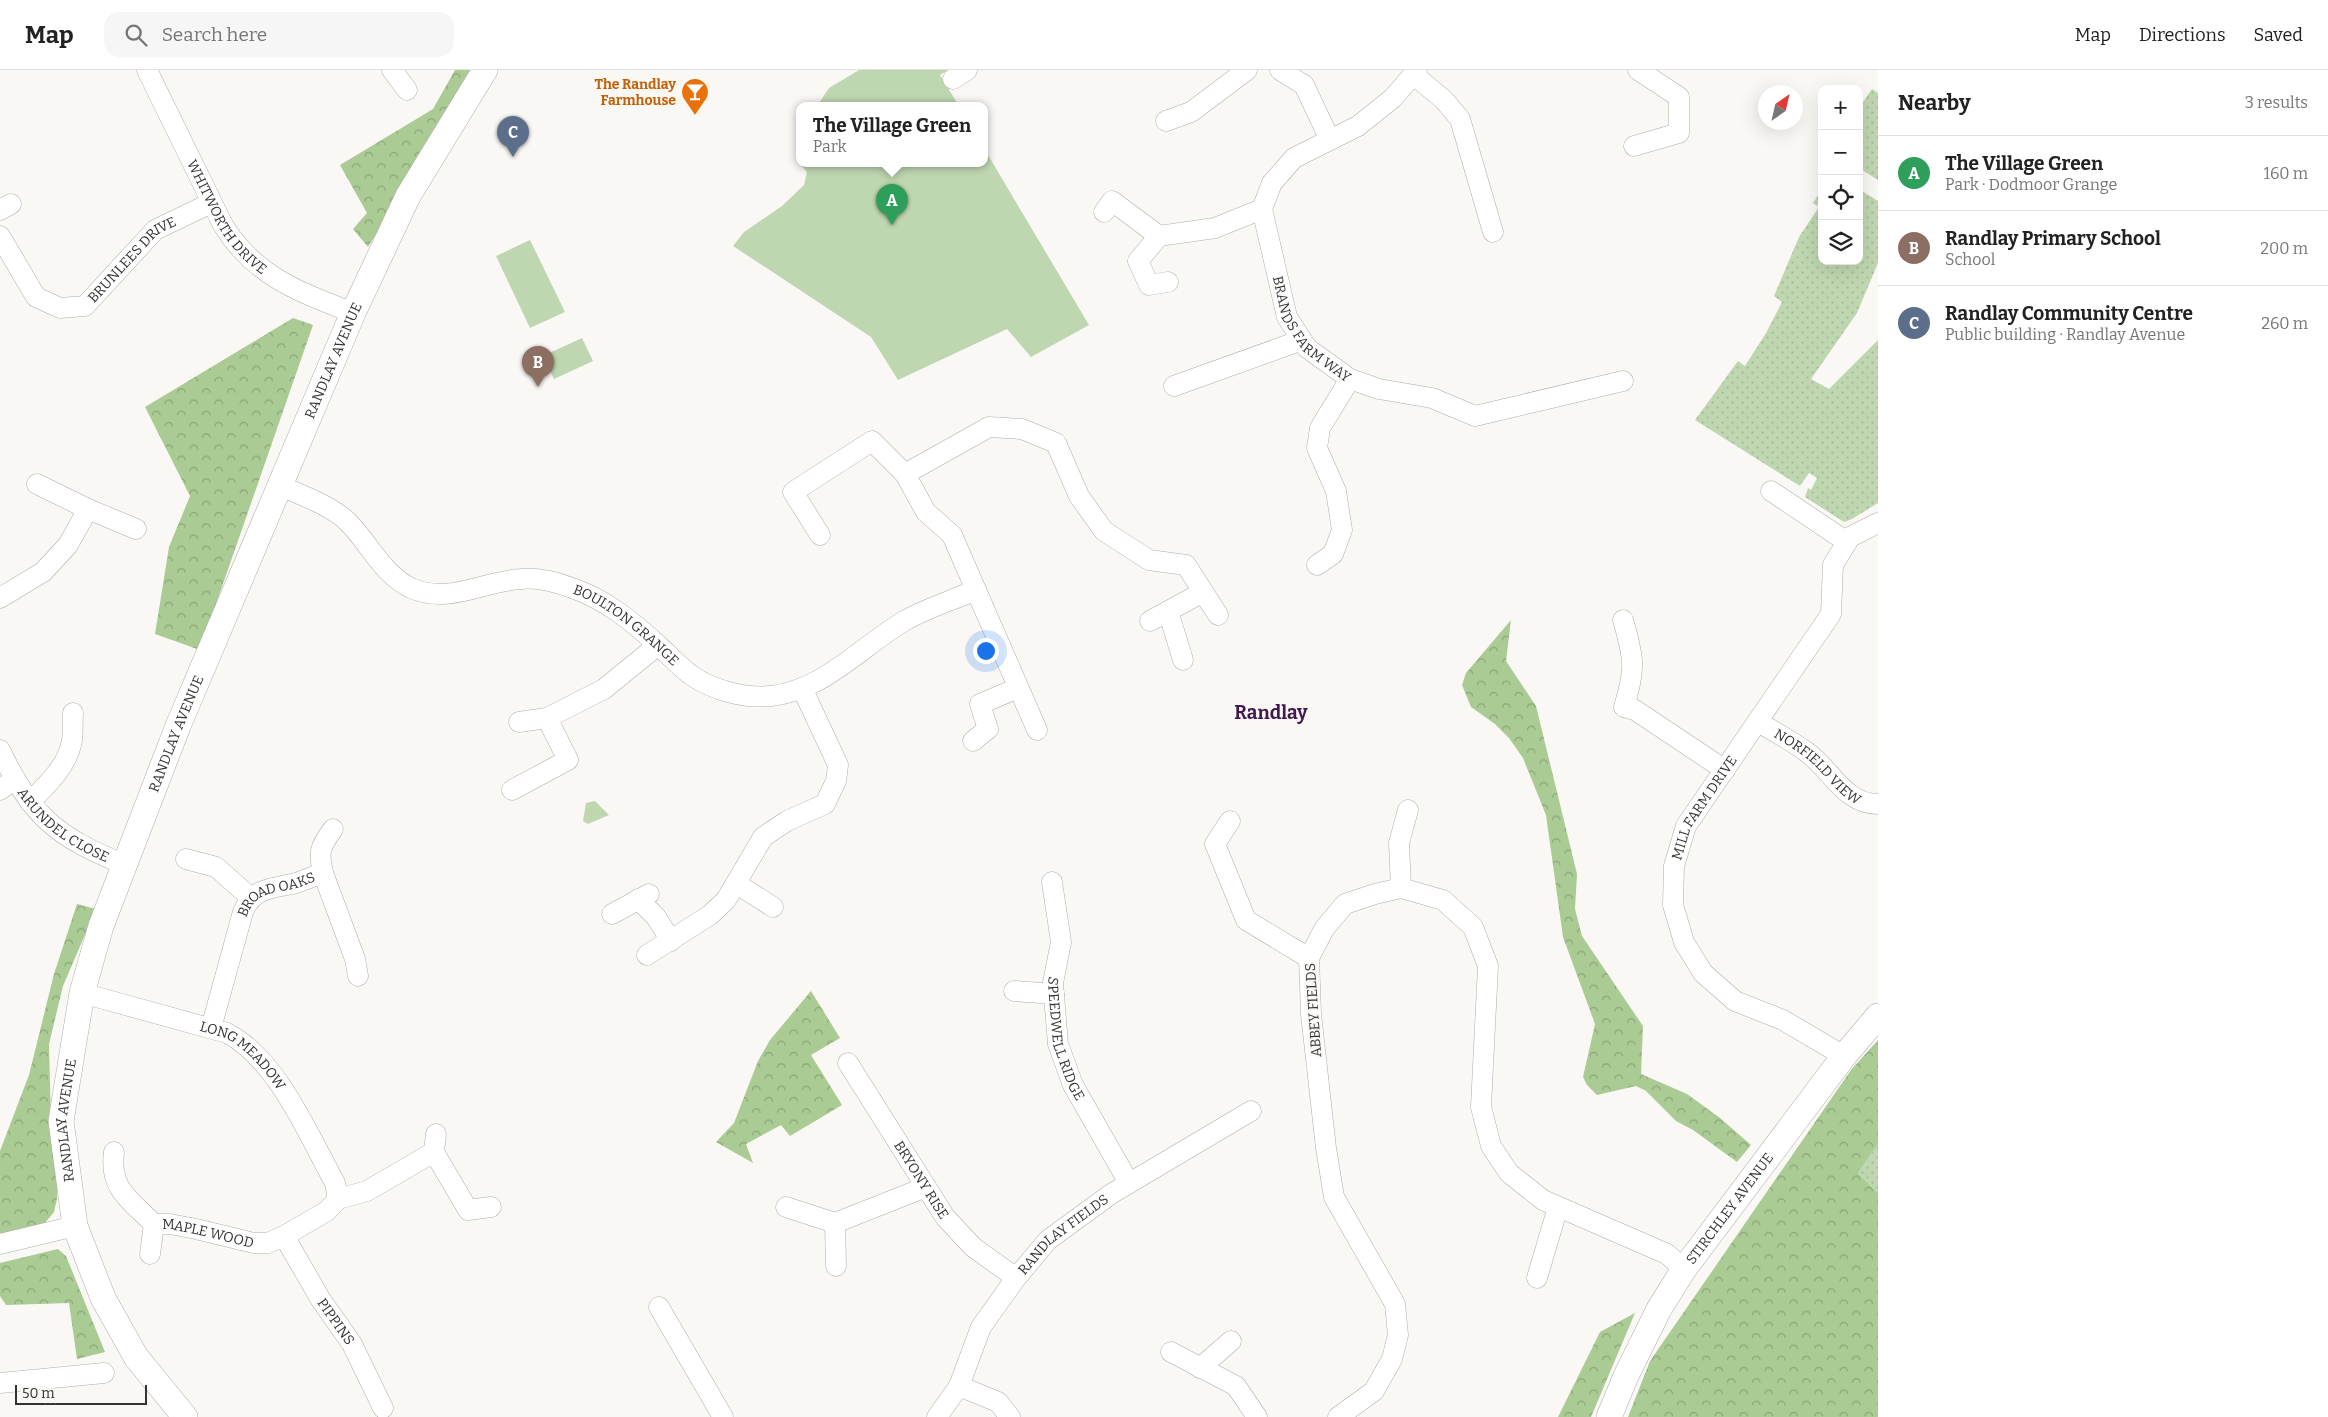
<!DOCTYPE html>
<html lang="en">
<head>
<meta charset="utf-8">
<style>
	:root { --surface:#fff; --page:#f6f6f6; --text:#222; --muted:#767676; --line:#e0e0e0; --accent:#7e2998 }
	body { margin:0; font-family:Bitter,serif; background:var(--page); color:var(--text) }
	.controls { position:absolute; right:15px; top:15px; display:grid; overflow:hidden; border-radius:10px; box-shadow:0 5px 20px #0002 }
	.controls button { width:45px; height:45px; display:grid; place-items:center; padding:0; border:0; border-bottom:1px solid var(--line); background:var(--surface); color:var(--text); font:25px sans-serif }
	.compass { position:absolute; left:1758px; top:15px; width:45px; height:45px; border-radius:50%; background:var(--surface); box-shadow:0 5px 20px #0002; rotate:34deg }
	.scale { position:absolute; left:15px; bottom:12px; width:132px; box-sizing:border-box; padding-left:5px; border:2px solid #343332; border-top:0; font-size:14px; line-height:18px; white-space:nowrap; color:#343332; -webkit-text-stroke:4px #f9f8f5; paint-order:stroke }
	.you { position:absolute; left:985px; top:580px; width:18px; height:18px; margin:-12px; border:4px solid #fff; border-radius:50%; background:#1a73e8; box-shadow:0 0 0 8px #1a73e833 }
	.badge { display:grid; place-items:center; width:32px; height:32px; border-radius:50%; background:var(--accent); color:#fff; font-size:16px; font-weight:700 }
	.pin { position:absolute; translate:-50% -41px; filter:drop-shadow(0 1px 2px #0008) }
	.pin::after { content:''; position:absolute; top:26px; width:18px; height:15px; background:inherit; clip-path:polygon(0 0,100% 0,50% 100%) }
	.popup { position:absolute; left:796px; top:32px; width:192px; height:65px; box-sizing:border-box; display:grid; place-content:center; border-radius:10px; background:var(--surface); filter:drop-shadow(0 1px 4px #0005); font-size:16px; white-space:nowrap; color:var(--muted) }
	.popup b { font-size:19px; color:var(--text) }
	.popup::after { content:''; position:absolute; left:50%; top:100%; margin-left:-10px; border:10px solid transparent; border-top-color:var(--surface) }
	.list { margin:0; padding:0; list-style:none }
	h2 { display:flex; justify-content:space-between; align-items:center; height:65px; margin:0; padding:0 20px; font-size:21px }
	h2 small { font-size:16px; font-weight:400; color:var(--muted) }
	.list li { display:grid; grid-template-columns:32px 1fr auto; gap:15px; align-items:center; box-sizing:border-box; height:75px; padding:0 20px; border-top:1px solid var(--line) }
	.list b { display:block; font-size:19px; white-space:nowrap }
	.list p { margin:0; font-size:16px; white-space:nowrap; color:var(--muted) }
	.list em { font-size:16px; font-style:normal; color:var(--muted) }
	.icon { flex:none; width:28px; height:28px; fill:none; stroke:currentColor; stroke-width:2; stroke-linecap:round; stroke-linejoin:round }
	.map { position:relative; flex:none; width:1878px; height:1347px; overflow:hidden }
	header { display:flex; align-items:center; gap:30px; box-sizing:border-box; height:70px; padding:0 25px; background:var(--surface); border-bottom:1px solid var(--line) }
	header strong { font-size:24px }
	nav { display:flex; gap:28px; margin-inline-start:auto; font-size:18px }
	.search { width:350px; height:45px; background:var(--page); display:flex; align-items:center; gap:12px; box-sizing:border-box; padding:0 18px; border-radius:15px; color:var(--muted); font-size:19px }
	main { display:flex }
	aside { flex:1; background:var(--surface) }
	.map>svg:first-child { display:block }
	.grass { fill:url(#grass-dots) }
	.forest { fill:url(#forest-crowns) }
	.park { fill:#bfd7b0 }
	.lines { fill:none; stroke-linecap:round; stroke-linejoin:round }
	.minor-casing { stroke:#aeadaa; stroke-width:21 }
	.tertiary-casing { stroke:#aeadaa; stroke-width:26 }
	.minor { stroke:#fff; stroke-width:20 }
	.tertiary { stroke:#fff; stroke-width:25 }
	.labels { text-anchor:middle; stroke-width:4.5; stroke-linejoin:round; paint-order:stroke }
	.food-label { font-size:14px; font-weight:bold; fill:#c56008; stroke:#f9f8f5; text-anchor:end }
	.street-label { font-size:14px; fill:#343332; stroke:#f9f8f5 }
	.district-label { font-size:19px; font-weight:bold; fill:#41194e; stroke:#f9f8f5 }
</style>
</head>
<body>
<header>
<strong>Map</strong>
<div class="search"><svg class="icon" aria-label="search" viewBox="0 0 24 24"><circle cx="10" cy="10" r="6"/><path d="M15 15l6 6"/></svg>Search here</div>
<nav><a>Map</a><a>Directions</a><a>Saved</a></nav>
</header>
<main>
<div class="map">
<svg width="1878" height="1347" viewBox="0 0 1878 1347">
	<defs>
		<pattern id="grass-dots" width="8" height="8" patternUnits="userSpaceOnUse" patternTransform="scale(1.25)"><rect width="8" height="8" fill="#bfd7b0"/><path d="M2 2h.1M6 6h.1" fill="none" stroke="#a5b998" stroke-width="1.8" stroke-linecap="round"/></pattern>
		<pattern id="forest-crowns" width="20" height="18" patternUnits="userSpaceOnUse" patternTransform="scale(1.25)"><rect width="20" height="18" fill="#aacb94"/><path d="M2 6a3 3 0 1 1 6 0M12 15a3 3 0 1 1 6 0" fill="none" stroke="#8ba579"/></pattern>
	</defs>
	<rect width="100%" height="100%" fill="#f9f8f5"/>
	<g class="grass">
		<polygon points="1872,19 1878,23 1878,110 1859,98 1859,38"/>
		<polygon points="1859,119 1878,131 1878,193 1857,243 1811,309 1829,319 1878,270 1878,433 1852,449 1844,452 1805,427 1808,418 1811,420 1817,408 1809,403 1800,416 1695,350 1738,291 1745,296 1766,263 1782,232 1774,226 1799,167 1819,137 1813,133 1822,120 1822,191 1859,191"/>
		<polygon points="1878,1074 1878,1123 1858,1103"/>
	</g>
	<g class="forest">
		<polygon points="455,0 480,0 368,177 353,159 367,143 340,95 433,39"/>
		<polygon points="293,248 313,255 200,580 155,564 169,477 190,426 145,337"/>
		<polygon points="1511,550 1506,591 1536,636 1577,804 1575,839 1582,866 1643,956 1641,1004 1687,1024 1720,1048 1751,1075 1737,1092 1693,1060 1676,1051 1646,1021 1636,1016 1597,1025 1587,1015 1583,1007 1595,954 1563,867 1546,745 1523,688 1509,668 1495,654 1471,637 1462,615 1466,603"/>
		<polygon points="77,834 96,839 63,916 49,974 51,1052 58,1112 57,1129 54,1142 44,1154 0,1164 0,1081 29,1005 54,904"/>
		<polygon points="811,921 840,968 811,985 842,1035 790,1066 781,1055 746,1074 753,1093 716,1072 734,1053 758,991 770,970"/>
		<polygon points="1878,970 1878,1074 1858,1103 1878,1123 1878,1347 1628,1347 1650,1291 1851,1000"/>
		<polygon points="58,1179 66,1186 105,1282 77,1289 69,1233 6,1235 0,1226 0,1193"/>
		<polygon points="1635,1243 1591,1347 1558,1347 1600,1262"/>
	</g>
	<g class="park">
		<polygon points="859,0 948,0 940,5 959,36 817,36 829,18"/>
		<polygon points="985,80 1089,255 1031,287 1007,259 898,310 871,267 733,176 744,162 782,136 804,115 807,102 800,94 984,94"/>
		<polygon points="530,170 565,242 530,258 496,186"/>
		<polygon points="582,268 593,291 554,309 543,286"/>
		<polygon points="595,731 609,745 588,754 583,751 586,733"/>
	</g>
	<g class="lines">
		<defs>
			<g id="minor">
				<path id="s1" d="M147 0 223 155C255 207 300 222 353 243"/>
				<polyline points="392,0 407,20"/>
				<polyline points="1280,0 1304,15 1330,70"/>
				<path id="s2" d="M1417 0 1393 28 1358 56 1294 88 1272 113 1262 139 1287 247 1307 278 1350 309 1379 319 1432 328 1475 346 1623 311"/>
				<polyline points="1414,5 1444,30 1460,49 1493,162"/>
				<polyline points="953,9 967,0"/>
				<polyline points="1166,51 1191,42 1247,0"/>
				<polyline points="1634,76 1679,63 1679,27 1638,0"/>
				<polyline points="0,140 11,134"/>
				<polyline points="1104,142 1112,131 1159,166"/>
				<path id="s3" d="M0 166 36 227 60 238 85 236 155 160 211 133"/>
				<polyline points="1168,212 1149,215 1138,191 1159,166 1215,158 1262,139"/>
				<polyline points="1174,316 1302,270"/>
				<polyline points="905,404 989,357 1022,359 1056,373 1079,426 1104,461 1149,490 1186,495 1218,545"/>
				<path id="s4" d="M281 416C303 426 330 435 348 452 370 474 382 504 411 518 449 535 483 511 521 509 538 507 556 512 572 518 605 529 633 552 658 575 669 585 679 596 691 605 712 620 745 629 771 626 825 620 861 576 906 550 927 538 953 530 976 520"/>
				<polyline points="1771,421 1847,472"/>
				<polyline points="88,439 136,459"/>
				<polyline points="820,465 793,422 872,371 905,404 926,442 952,465 1037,660"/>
				<polyline points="1317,495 1333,484 1342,460 1336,421 1317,378 1320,358 1350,309"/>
				<polyline points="0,528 43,502 68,475 88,439 37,414"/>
				<polyline points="1168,541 1183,590"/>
				<path d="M1623 550C1634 588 1636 598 1624 637L1635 640 1725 700"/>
				<polyline points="1150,551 1203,522"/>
				<polyline points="519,652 547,648 604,619 658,575"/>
				<path id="s5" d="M1758 652C1775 662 1792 671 1808 683 1832 701 1845 734 1878 734"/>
				<polyline points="973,671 988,659 980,634 1018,618"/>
				<path id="s6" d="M0 680C31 746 57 767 123 794"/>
				<polyline points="0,720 15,709"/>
				<polyline points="512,720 568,690 547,648"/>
				<path d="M30 732C46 716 66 697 71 675 74 665 72 653 73 643"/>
				<polyline points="1230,751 1215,774 1246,850 1309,888"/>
				<polyline points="186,789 216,797 251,828"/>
				<path d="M323 803C318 781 320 777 333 759"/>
				<path id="s7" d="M1052 812 1061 872 1053 913 1058 974 1073 1015 1129 1113"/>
				<polyline points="737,814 773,837"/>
				<polyline points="1401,818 1399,773 1408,740"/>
				<polyline points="638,829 656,847 671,871"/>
				<polyline points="612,844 649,824"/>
				<polyline points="647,885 710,845 726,830 763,767 787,751 825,734 836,711 838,695 802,618"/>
				<polyline points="1014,921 1054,924"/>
				<path id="s8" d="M82 923 227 963C277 989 308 1064 335 1113L338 1129"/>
				<path id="s9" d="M211 958 243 842C254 816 273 819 296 813 305 810 314 806 323 803L355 889 358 906"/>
				<path id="s10" d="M1844 986 1783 950 1735 931 1703 903 1684 872 1673 835 1674 796 1686 756 1831 544 1833 495 1850 467 1878 453"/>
				<path id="s11" d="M848 993 945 1147 973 1177 1016 1208"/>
				<polyline points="436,1064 434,1082 468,1140 491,1137"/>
				<path d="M114 1082C109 1119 130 1130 154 1154L150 1184"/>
				<polyline points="338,1129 367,1121 434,1082"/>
				<polyline points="786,1137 835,1153 926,1117"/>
				<polyline points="835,1153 836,1196"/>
				<path id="s12" d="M154 1154H170L196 1159 254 1173H268L284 1166 327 1141 338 1129"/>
				<path id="s13" d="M284 1166 321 1230 352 1274 383 1338"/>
				<polyline points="0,1174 75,1156"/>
				<polyline points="1537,1208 1558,1137"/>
				<polyline points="659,1237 723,1347"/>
				<polyline points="1171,1282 1236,1316 1257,1347"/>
				<polyline points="1200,1298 1231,1271"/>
				<polyline points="0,1313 104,1303"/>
				<polyline points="959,1316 998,1332 1010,1347"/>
				<path id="s14" d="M937 1347 959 1316 981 1257 1016 1208 1048 1170 1111 1124 1251 1041"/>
				<polyline points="1338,1347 1374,1321 1392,1289 1398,1265 1395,1234 1334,1127 1326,1078 1311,944 1309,888 1324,859 1345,834 1375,824 1401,818 1443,830 1473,857 1488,896 1481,1037 1491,1076 1509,1103 1543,1130 1667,1184 1684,1199"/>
			</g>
			<g id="tertiary">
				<path id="s15" d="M185 1347 136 1287 103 1228 75 1156 61 1051 82 923 101 856 178 656 353 243 408 126 485 0"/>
				<path id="s16" d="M1609 1347 1626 1306 1659 1239 1684 1199 1844 986 1878 946"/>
			</g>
		</defs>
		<use href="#minor" class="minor-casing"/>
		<use href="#tertiary" class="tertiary-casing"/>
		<use href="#minor" class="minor"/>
		<use href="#tertiary" class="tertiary"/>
	</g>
	<defs>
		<symbol id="bar-pin" viewBox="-11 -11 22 30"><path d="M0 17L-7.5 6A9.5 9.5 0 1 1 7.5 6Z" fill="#e8710a" stroke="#f9f8f5"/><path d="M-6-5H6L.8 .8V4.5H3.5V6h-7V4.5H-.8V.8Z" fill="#fff"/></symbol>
	</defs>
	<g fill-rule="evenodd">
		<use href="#bar-pin" x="679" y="6" width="32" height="43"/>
	</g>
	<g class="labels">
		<g class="food-label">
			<text x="676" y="19">The Randlay<tspan x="676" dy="16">Farmhouse</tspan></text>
		</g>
		<g class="street-label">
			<text dy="5" stroke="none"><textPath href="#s1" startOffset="168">WHITWORTH DRIVE</textPath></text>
			<text dy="5" stroke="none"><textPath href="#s3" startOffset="189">BRUNLEES DRIVE</textPath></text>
			<text dy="5" stroke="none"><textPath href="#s2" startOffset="349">BRANDS FARM WAY</textPath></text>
			<text dy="5" stroke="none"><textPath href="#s15" startOffset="1139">RANDLAY AVENUE</textPath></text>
			<text dy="5" stroke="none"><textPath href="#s4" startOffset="399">BOULTON GRANGE</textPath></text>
			<text dy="5" stroke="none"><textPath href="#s15" startOffset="734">RANDLAY AVENUE</textPath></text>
			<text dy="5" stroke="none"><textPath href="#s5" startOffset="75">NORFIELD VIEW</textPath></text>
			<text dy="5" stroke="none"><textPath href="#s10" startOffset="345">MILL FARM DRIVE</textPath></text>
			<text dy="5" stroke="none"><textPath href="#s6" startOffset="101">ARUNDEL CLOSE</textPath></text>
			<text dy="5" stroke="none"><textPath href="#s9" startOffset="160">BROAD OAKS</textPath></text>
			<text transform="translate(1313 940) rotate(-94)" y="5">ABBEY FIELDS</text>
			<text dy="5" stroke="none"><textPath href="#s7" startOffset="160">SPEEDWELL RIDGE</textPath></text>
			<text dy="5" stroke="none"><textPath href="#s8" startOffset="176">LONG MEADOW</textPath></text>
			<text dy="5" stroke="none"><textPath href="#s15" startOffset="329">RANDLAY AVENUE</textPath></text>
			<text dy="5" stroke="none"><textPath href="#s11" startOffset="138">BRYONY RISE</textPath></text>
			<text dy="5" stroke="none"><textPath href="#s16" startOffset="242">STIRCHLEY AVENUE</textPath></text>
			<text dy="5" stroke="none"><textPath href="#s12" startOffset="55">MAPLE WOOD</textPath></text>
			<text dy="5" stroke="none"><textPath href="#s14" startOffset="226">RANDLAY FIELDS</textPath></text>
			<text dy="5" stroke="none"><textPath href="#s13" startOffset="100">PIPPINS</textPath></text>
		</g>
		<g class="district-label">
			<text x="1271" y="649">Randlay</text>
		</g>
	</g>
</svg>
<div class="controls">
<button>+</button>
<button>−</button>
<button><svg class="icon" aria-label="locate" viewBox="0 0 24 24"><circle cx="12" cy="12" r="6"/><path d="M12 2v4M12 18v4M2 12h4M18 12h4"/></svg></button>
<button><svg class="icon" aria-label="layers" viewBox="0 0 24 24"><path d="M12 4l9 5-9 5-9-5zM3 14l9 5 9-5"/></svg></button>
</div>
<svg class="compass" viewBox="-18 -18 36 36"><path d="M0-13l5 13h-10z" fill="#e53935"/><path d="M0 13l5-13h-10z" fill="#767676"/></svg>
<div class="scale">50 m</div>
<div class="you"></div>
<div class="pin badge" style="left:892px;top:155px;background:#2e9e5b">A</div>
<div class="popup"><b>The Village Green</b>Park</div>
<div class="pin badge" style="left:538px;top:317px;background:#8d6e63">B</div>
<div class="pin badge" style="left:513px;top:87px;background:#5c6f8a">C</div>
</div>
<aside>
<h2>Nearby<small>3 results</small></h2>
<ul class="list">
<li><span class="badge" style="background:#2e9e5b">A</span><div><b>The Village Green</b><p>Park · Dodmoor Grange</p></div><em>160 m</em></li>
<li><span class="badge" style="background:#8d6e63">B</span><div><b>Randlay Primary School</b><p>School</p></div><em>200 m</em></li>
<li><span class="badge" style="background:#5c6f8a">C</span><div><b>Randlay Community Centre</b><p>Public building · Randlay Avenue</p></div><em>260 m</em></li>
</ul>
</aside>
</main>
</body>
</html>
